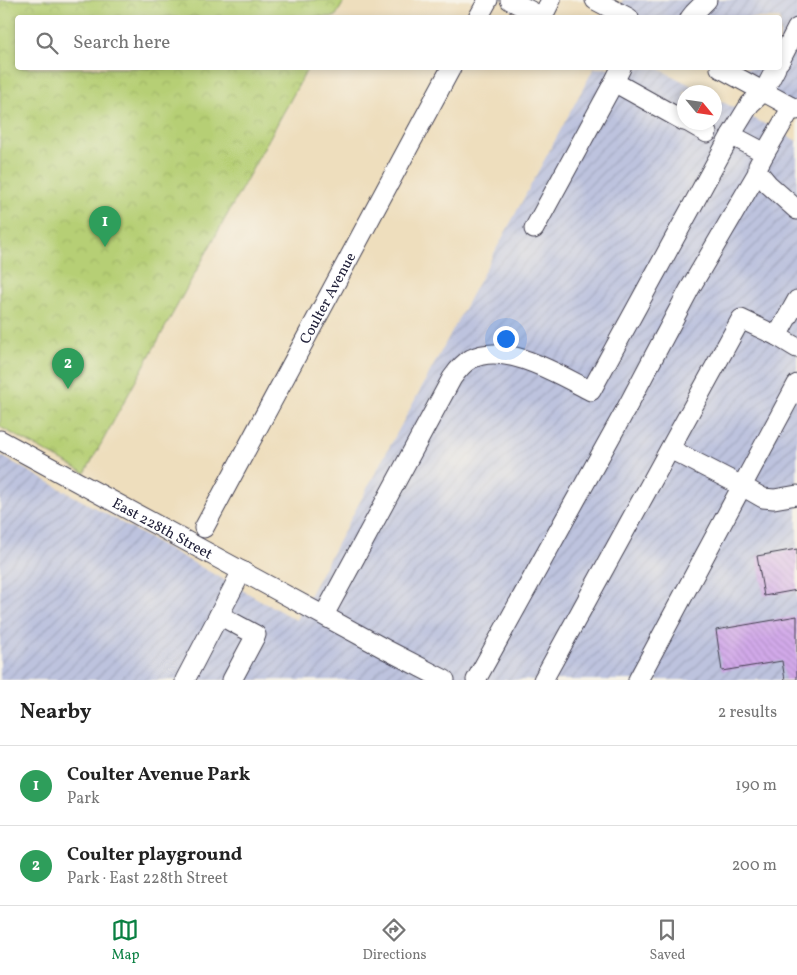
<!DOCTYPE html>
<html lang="en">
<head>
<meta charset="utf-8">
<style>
	:root { --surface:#fff; --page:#f6f6f6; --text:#222; --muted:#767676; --line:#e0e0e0; --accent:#0b8043 }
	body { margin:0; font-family:Vollkorn,serif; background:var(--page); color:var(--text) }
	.compass { position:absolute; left:677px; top:85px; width:45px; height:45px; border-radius:50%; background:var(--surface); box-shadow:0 2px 8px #0003; rotate:119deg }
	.you { position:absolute; left:505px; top:338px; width:18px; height:18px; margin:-12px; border:4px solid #fff; border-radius:50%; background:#1a73e8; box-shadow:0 0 0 8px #1a73e833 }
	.badge { display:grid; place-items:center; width:32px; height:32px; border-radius:50%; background:var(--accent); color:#fff; font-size:16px; font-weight:700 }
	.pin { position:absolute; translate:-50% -41px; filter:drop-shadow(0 1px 2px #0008) }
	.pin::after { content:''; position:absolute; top:26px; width:18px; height:15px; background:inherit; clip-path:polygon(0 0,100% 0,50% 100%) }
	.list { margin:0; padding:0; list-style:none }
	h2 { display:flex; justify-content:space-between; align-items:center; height:65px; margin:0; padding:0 20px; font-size:21px }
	h2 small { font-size:16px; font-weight:400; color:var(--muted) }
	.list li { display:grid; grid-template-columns:32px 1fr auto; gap:15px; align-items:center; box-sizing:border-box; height:80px; padding:0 20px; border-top:1px solid var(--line) }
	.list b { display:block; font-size:19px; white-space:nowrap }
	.list p { margin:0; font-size:16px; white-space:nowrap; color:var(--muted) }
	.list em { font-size:16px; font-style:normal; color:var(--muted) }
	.icon { flex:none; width:28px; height:28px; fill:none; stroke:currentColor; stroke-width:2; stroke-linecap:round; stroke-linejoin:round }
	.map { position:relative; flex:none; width:797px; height:680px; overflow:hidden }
	.search { position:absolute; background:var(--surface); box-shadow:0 2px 8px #0003; left:15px; right:15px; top:15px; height:55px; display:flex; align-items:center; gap:12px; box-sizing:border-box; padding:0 18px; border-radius:5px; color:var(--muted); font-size:19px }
	.sheet { height:225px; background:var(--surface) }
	nav { display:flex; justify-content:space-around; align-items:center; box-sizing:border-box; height:70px; border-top:1px solid var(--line); background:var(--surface); font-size:14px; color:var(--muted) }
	nav a { display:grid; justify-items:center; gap:2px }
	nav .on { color:var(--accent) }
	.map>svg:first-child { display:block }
	.industrial { fill:url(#industrial-furrows) }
	.park { fill:url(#park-crowns); stroke:#6c7858 }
	.building { fill:url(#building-back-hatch) }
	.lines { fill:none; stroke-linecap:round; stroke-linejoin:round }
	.minor-casing { stroke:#413e4e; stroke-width:21 }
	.minor { stroke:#fff; stroke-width:19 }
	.labels { text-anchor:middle; stroke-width:5; stroke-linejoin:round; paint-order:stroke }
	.street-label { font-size:15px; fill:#22223b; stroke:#f7f3e8 }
</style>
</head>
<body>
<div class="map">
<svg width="797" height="680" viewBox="0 0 797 680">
	<defs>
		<pattern id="industrial-furrows" width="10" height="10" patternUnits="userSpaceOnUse" patternTransform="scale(1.25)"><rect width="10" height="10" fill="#bdc3de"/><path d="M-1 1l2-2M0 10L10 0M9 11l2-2" fill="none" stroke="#a2a7bf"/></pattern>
		<pattern id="park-crowns" width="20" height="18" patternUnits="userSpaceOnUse" patternTransform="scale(1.25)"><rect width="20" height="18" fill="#b6cf74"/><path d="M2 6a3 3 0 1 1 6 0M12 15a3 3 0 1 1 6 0" fill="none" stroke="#9cb165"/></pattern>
		<pattern id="building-back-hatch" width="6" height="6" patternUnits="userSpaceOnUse" patternTransform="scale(1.25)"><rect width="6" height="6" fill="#d2a9e9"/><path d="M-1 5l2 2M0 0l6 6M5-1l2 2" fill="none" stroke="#b491c9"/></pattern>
	</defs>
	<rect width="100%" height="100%" fill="#f7f3e8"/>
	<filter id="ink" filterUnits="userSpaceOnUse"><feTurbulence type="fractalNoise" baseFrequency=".02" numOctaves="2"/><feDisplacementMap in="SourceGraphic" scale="10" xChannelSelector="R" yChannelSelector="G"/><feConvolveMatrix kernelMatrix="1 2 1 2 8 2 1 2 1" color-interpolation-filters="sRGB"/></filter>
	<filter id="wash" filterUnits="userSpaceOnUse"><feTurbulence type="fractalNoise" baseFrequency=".0096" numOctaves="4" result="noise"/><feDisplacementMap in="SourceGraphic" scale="20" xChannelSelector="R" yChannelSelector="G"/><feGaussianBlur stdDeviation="1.12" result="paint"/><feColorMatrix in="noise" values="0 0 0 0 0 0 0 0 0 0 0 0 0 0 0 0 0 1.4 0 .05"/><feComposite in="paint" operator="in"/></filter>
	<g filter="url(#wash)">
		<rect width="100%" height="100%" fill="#eedebd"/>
		<g class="industrial">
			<polygon points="623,0 797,0 797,110 720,68 780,68 780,18 629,18 617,11"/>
			<polygon points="594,68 657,68 704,92 684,92 684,122 714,122 715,98 797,141 797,680 0,680 0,455 296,620"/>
		</g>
		<polygon class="park" points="0,0 345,0 335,17 18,18 18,68 308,68 85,473 0,427"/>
		<g id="blocks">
			<g class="building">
				<polygon points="797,549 797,590 764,596 757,556"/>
				<polygon points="797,616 797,680 785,680 782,661 722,671 716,630"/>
			</g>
		</g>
	</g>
	<g filter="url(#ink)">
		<use href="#blocks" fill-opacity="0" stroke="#413e4e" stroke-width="1"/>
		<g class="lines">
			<defs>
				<g id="minor">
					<polyline points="510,0 542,17"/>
					<polyline points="595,0 629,18"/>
					<polyline points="478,18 488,0"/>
					<polyline points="542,18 551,0"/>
					<polyline points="690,18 694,13 707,0"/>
					<polyline points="780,61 797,28"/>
					<polyline points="621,68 614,82 684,121"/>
					<polyline points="720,68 797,110"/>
					<polyline points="776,68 764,91 750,104 731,135 765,153 758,166 758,172 768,184 797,210"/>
					<polyline points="688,122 707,133"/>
					<polyline points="765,153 792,107"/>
					<polyline points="534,229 614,82"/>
					<polyline points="797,300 777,336 797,348"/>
					<path id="s1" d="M0 440 387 650 445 680"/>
					<polyline points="670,449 742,486 797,384"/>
					<path id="s2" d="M204 528 451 68"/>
					<polyline points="219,615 256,635 232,680"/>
					<path d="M324 615 452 378C457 371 463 363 471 359 505 341 561 376 591 391L731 135"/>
					<polyline points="185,680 242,571"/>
					<polyline points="476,680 626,409 689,290 758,172"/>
					<polyline points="543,680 741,319 777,336"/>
					<polyline points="638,680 742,486 763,498 774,499 797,495"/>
				</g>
			</defs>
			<use href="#minor" class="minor-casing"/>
			<use href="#minor" class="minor"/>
		</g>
	</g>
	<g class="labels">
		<g class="street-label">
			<text dy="5" stroke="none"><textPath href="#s2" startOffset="261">Coulter Avenue</textPath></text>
			<text dy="5" stroke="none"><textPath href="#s1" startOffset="185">East 228th Street</textPath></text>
		</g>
	</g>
</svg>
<svg class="compass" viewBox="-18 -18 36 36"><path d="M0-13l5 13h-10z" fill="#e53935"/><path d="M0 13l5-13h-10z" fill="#767676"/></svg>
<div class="you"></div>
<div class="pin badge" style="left:105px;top:247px;background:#2e9e5b">1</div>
<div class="pin badge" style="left:68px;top:389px;background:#2e9e5b">2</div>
<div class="search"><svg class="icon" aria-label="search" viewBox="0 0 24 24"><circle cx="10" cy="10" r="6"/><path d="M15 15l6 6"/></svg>Search here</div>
</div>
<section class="sheet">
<h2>Nearby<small>2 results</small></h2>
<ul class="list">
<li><span class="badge" style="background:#2e9e5b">1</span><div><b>Coulter Avenue Park</b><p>Park</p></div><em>190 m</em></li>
<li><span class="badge" style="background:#2e9e5b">2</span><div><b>Coulter playground</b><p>Park · East 228th Street</p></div><em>200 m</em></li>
</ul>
</section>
<nav>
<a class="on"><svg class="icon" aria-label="map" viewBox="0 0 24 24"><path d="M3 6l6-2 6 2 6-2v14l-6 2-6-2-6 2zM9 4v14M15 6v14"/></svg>Map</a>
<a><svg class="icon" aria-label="directions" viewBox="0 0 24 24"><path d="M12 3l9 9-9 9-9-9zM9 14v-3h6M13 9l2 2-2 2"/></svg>Directions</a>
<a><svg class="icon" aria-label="saved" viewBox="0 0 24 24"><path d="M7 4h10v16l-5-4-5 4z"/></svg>Saved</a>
</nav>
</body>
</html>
